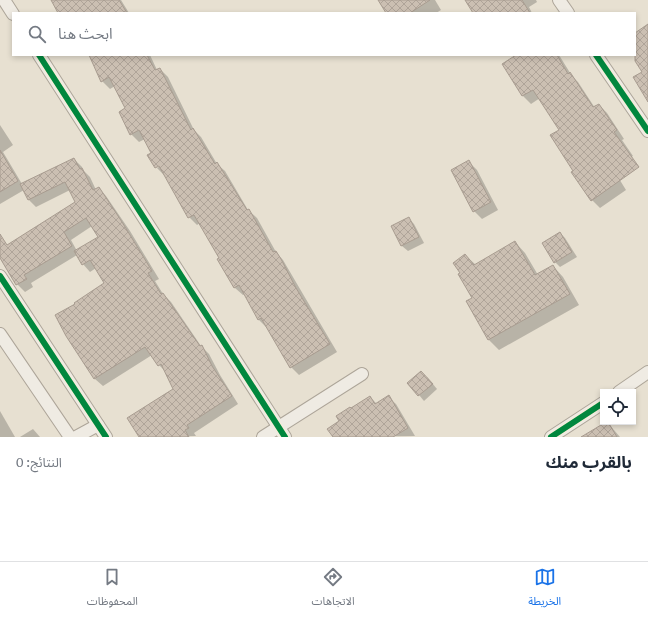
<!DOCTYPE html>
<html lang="ar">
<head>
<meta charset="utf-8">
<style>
	:root { --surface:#fff; --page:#f6f6f7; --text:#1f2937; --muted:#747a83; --line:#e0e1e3; --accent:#1a73e8 }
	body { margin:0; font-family:Literata,"Noto Sans Arabic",serif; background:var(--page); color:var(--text); direction:rtl }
	.controls { position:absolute; right:12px; bottom:12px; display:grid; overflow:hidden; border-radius:0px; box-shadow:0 2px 6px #0003 }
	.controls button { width:36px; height:36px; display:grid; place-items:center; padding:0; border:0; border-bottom:1px solid var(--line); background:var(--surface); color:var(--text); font:20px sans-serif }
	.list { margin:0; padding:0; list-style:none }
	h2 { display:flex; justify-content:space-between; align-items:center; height:52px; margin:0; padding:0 16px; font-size:17px }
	h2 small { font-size:13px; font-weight:400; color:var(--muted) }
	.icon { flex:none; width:22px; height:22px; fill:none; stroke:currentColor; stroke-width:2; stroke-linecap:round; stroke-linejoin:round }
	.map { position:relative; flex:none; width:648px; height:437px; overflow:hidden; direction:ltr }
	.search { position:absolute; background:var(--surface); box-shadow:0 2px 6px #0003; left:12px; right:12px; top:12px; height:44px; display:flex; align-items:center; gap:10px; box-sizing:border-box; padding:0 14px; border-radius:0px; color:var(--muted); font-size:15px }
	.sheet { height:124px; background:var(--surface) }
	nav { display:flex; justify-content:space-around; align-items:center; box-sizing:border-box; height:56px; border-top:1px solid var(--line); background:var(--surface); font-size:11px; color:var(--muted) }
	nav a { display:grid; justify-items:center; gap:2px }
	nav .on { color:var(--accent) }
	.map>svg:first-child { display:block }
	.shadow { fill:#0003; fill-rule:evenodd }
	.building { fill:url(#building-cross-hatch); stroke:#a89c90 }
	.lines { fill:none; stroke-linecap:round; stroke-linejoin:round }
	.minor-casing { stroke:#ada599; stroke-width:14 }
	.minor { stroke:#efebe3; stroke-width:12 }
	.cycleway-casing { stroke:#f7eed8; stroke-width:8 }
	.cycleway { stroke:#00873e; stroke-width:6 }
</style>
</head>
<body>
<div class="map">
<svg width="648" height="437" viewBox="0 0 648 437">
	<defs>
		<pattern id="building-cross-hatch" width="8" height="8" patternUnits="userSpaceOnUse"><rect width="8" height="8" fill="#cbbfb2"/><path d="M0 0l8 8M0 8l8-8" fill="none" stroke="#afa499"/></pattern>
	</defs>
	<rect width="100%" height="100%" fill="#e7e0d1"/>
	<g class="shadow">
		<polygon points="52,0 121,0 129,13 59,13"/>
		<polygon points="379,0 435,0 441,10 436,13 387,13"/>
		<polygon points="466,0 536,0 537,2 529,7 532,13 474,13"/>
		<polygon points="90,55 150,55 157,70 160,69 168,77 194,130 201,137 217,164 225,171 248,210 257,218 276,252 283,260 337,352 299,375 291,367 267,328 259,320 245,294 243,295 235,288 220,258 200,223 197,225 189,217 165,175 164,175 157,168 164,164 157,166 157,168 152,153 145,139 139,142 131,134 127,109 115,86 110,89 102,81"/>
		<polygon points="513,55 559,55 572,76 578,82 595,108 599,105 607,113 624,139 622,140 633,156 613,169 626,190 600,208 592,200 574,171 560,130 540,98 531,104 523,96 504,64 515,57"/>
		<path d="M0 125 13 145 3 152 22 184 74 159 82 167 84 171 90 177 96 190 98 188 106 196 130 231 159 279 155 281 163 294 171 302 201 346 209 354 220 375 238 404 194 433 196 436 140 437 174 390 166 372 159 365 152 355 103 386 95 379 67 336 76 304 105 283 96 268 90 272 83 264 77 255 31 283 33 287 25 292 17 284 0 256V248L7 246 76 203 70 190 36 207 29 200 24 190 0 204ZM92 226 100 237 77 251 71 240Z"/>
		<polygon points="469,162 477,170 498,210 482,219 474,211"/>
		<polygon points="408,218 414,224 424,243 408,251 402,246 392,227"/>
		<polygon points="560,233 565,238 577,257 560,267 555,262"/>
		<polygon points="515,242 525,253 538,275 553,266 563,277 579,305 499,350 489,340 467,302 473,298 462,273 465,255 476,265"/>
		<polygon points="427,377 437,389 424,401 409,383"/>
		<polygon points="370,397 377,404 388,397 396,404 415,436 334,437"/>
		<polygon points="0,411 15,437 0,437"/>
		<polygon points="607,422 620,437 583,437"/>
		<polygon points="33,429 40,437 20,437"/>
	</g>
	<g class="building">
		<polygon points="51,0 119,0 127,13 58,13"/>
		<polygon points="378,0 430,0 410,13 386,13"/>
		<polygon points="465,0 522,0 530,13 473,13"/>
		<polygon points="648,24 648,102 633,77 642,72 635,61 635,33"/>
		<polygon points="89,55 147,55 155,70 160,68 191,130 193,128 215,164 217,162 247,210 249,209 273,252 276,251 281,259 296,288 330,344 290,368 261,318 258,320 239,285 234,288 217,259 219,258 194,215 188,218 159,166 155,168 147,155 151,153 139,130 130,135 119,112 125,108 109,77 101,82"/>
		<polygon points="516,55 557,55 568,74 570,72 593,107 599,104 617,130 614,132 639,167 591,201 571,172 573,171 550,135 559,130 533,90 522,96 502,64"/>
		<polygon points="0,150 18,181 0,192"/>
		<polygon points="74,158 80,169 82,168 93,190 99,187 122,222 152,271 148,273 161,294 163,293 200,346 202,345 212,366 232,396 187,425 189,428 185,430 189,437 139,437 127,418 173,389 161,364 158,366 145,347 94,379 66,336 55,315 75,304 74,303 104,283 90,260 82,265 74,251 98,237 86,218 64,232 72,246 24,275 27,279 16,285 0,258 0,234 7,245 75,202 65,182 28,200 20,184"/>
		<polygon points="469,160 491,202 473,212 451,170"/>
		<polygon points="409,217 419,237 401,246 391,226"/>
		<polygon points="560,232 572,252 554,263 542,243"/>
		<polygon points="515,241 535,275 553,265 570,294 488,340 466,301 472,298 458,274 460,273 453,263 465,254 474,265"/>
		<polygon points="421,371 433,384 418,396 407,383"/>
		<polygon points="389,395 408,428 393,437 333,437 327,429 339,421 336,416 350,407 351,408 370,396 375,404"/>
		<polygon points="606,422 608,422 617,437 581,437"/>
	</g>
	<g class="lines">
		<defs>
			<g id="minor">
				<polyline points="4,0 13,14"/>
				<polyline points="559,0 568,13"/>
				<polyline points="39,55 285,437"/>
				<polyline points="596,55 648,131"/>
				<polyline points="0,276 106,437"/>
				<polyline points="0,334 70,437"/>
				<polyline points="619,392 648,372"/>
				<polyline points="76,437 98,425"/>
				<polyline points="263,437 362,374"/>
				<polyline points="551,437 603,403"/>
			</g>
		</defs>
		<use href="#minor" class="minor-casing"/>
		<use href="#minor" class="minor"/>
		<defs>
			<g id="cycleway">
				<polyline points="39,55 285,437"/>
				<polyline points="596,55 648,131"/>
				<polyline points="0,276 106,437"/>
				<polyline points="551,437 603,403"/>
			</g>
		</defs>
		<use href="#cycleway" class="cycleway-casing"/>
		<use href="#cycleway" class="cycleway"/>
	</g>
</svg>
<div class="controls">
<button><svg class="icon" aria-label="locate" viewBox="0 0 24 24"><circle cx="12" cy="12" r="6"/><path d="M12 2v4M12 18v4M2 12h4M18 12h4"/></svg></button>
</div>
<div class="search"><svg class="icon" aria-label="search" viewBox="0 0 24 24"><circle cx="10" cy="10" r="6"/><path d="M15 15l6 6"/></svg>ابحث هنا</div>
</div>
<section class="sheet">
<h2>بالقرب منك<small>النتائج: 0</small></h2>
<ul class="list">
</ul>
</section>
<nav>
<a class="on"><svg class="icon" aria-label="map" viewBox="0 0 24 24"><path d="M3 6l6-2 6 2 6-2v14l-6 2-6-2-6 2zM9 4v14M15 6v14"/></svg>الخريطة</a>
<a><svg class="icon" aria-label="directions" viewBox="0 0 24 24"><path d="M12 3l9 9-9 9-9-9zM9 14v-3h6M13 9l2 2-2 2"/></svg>الاتجاهات</a>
<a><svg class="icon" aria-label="saved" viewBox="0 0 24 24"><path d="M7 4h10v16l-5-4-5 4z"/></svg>المحفوظات</a>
</nav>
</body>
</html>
